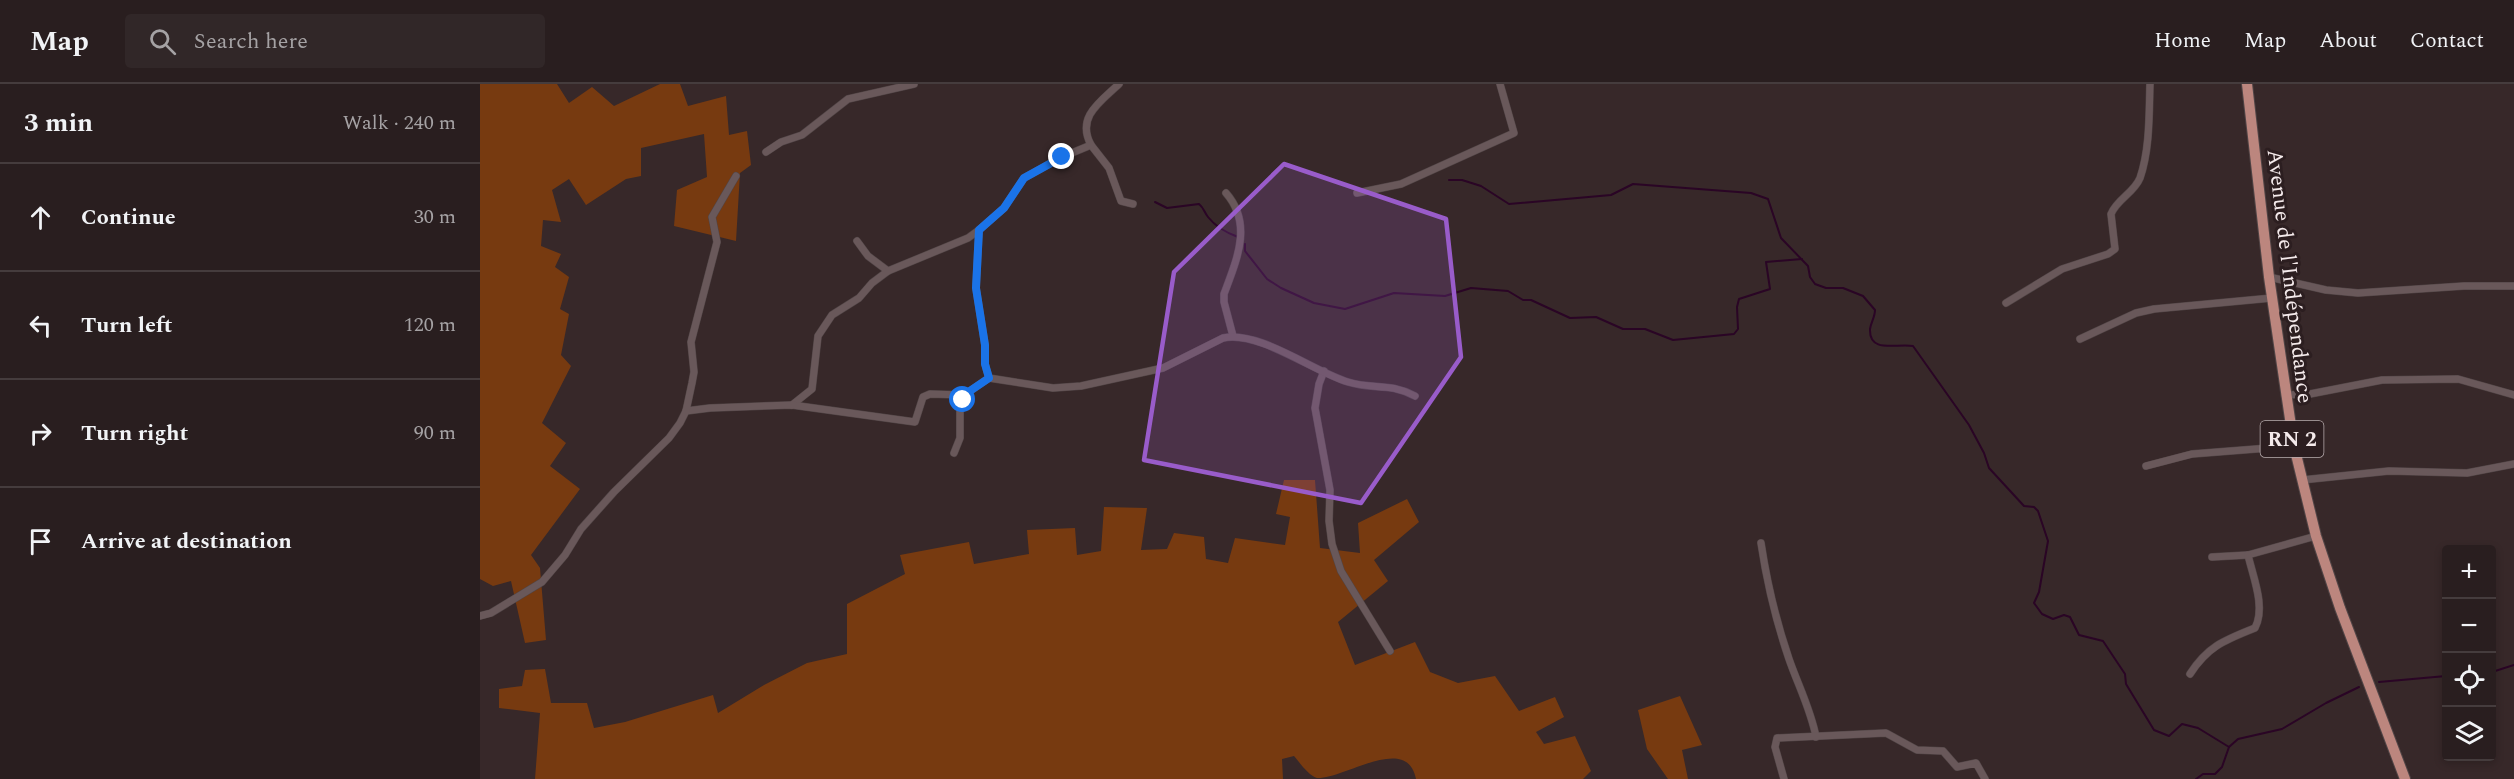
<!DOCTYPE html>
<html lang="en">
<head>
<meta charset="utf-8">
<style>
	:root { --surface:#291e1f; --page:#312728; --text:#f1f3f6; --muted:#a5a2a4; --line:#453c3d }
	body { margin:0; font-family:Spectral,serif; background:var(--page); color:var(--text) }
	.controls { position:absolute; right:18px; bottom:18px; display:grid; overflow:hidden; border-radius:6px; box-shadow:0 3px 9px #0003 }
	.controls button { width:54px; height:54px; display:grid; place-items:center; padding:0; border:0; border-bottom:2px solid var(--line); background:var(--surface); color:var(--text); font:30px sans-serif }
	.stop { position:absolute; width:18px; height:18px; margin:-14px; border:4px solid #1a73e8; border-radius:50%; background:#fff }
	.stop.end { background:#1a73e8; border-color:#fff; box-shadow:0 2px 6px #0008 }
	.list { margin:0; padding:0; list-style:none }
	h2 { display:flex; justify-content:space-between; align-items:center; height:78px; margin:0; padding:0 24px; font-size:26px }
	h2 small { font-size:20px; font-weight:400; color:var(--muted) }
	.list li { display:grid; grid-template-columns:39px 1fr auto; gap:18px; align-items:center; box-sizing:border-box; height:108px; padding:0 24px; border-top:2px solid var(--line) }
	.list b { display:block; font-size:22px; white-space:nowrap }
	.list em { font-size:20px; font-style:normal; color:var(--muted) }
	.icon { flex:none; width:33px; height:33px; fill:none; stroke:currentColor; stroke-width:2; stroke-linecap:round; stroke-linejoin:round }
	.map { position:relative; flex:none; width:2034px; height:695px; overflow:hidden }
	header { display:flex; align-items:center; gap:36px; box-sizing:border-box; height:84px; padding:0 30px; background:var(--surface); border-bottom:2px solid var(--line) }
	header strong { font-size:28px }
	nav { display:flex; gap:33px; margin-inline-start:auto; font-size:21px }
	.search { width:420px; height:54px; background:var(--page); display:flex; align-items:center; gap:15px; box-sizing:border-box; padding:0 21px; border-radius:6px; color:var(--muted); font-size:22px }
	main { display:flex }
	aside { flex:1; background:var(--surface) }
	.map>svg:first-child { display:block }
	.grass { fill:#773a10 }
	.lines { fill:none; stroke-linecap:round; stroke-linejoin:round }
	.stream { stroke:#2a0525; stroke-width:2 }
	.minor-casing { stroke:#514546; stroke-width:8 }
	.primary-casing { stroke:#514546; stroke-width:12 }
	.minor { stroke:#69585a; stroke-width:7 }
	.primary { stroke:#bc867e; stroke-width:10 }
	.route { stroke:#1a73e8; stroke-width:8 }
	.marked { fill:#995cca; fill-opacity:0.2; stroke:#995cca; stroke-width:4.5; stroke-linejoin:round }
	.labels { text-anchor:middle; stroke-width:6; stroke-linejoin:round; paint-order:stroke }
	.shield { fill:#2c1e20; stroke:#b8adae; stroke-width:1.5 }
	.shield-label { font-size:21px; font-weight:bold; fill:#f4eaeb }
	.street-label { font-size:22px; fill:#f4eaeb; stroke:#2c1e20 }
</style>
</head>
<body>
<header>
<strong>Map</strong>
<div class="search"><svg class="icon" aria-label="search" viewBox="0 0 24 24"><circle cx="10" cy="10" r="6"/><path d="M15 15l6 6"/></svg>Search here</div>
<nav><a>Home</a><a>Map</a><a>About</a><a>Contact</a></nav>
</header>
<main>
<aside>
<h2>3 min<small>Walk · 240 m</small></h2>
<ul class="list">
<li><svg class="icon" aria-label="ahead" viewBox="0 0 24 24"><path d="M12 20V5M6 11l6-6 6 6"/></svg><div><b>Continue</b></div><em>30 m</em></li>
<li><svg class="icon" aria-label="left" viewBox="0 0 24 24"><path d="M17 20v-9H6M10 6l-5 5 5 5"/></svg><div><b>Turn left</b></div><em>120 m</em></li>
<li><svg class="icon" aria-label="right" viewBox="0 0 24 24"><path d="M7 20v-9h11M14 6l5 5-5 5"/></svg><div><b>Turn right</b></div><em>90 m</em></li>
<li><svg class="icon" aria-label="arrive" viewBox="0 0 24 24"><path d="M6 21V4h12l-3 4 3 4H6"/></svg><div><b>Arrive at destination</b></div></li>
</ul>
</aside>
<div class="map">
<svg width="2034" height="695" viewBox="0 0 2034 695">
	<rect width="100%" height="100%" fill="#372829"/>
	<g class="grass">
		<polygon points="0,0 77,0 89,19 112,3 134,22 180,0 200,0 208,22 246,12 249,51 267,47 271,81 260,89 256,157 194,142 197,106 227,93 224,50 161,64 161,92 146,95 106,121 89,95 72,106 81,138 63,136 61,162 81,170 75,183 89,193 80,225 89,230 81,271 91,282 62,339 86,359 70,382 100,405 51,471 60,484 66,556 45,559 31,497 13,502 0,495"/>
		<path d="M804 396H835L840 464 880 469 878 439 927 415 939 438 894 476 908 497 858 538 875 581 935 558 950 588 978 599 1015 592 1039 627 1075 613 1084 633 1056 648 1064 660 1095 652 1111 687 1103 695H936C927 649 865 695 837 694 828 691 820 679 814 672L802 675 803 695H55L60 629 19 624V605L42 602 45 586 65 585 71 619H107L114 644 145 638 233 611 238 629 284 601 327 579 367 570V520L425 490 420 471 489 458 494 480 549 470 547 446 595 444 597 471 621 467 624 423 667 424 661 466 687 465 694 449 724 453 726 475 748 479 755 454 805 461 810 433 796 430Z"/>
		<polygon points="1200,612 1222,661 1202,666 1208,695 1188,695 1167,665 1158,626"/>
	</g>
	<g class="lines">
		<g class="stream">
			<path d="M969 96H982L1001 102 1029 120 1131 111 1153 100 1271 109 1288 115 1301 154 1328 182 1330 193 1335 200 1346 204H1363L1383 212 1395 226C1395 233 1391 238 1390 245 1389 270 1417 259 1433 262L1489 341 1504 369 1509 384 1544 422 1554 423 1558 427 1568 457 1559 508 1554 519 1562 530 1573 535 1584 531 1590 533 1599 551 1623 557 1645 590 1646 600 1674 646 1689 652 1702 640 1718 644 1749 663"/>
			<path d="M675 118 687 124 719 120C724 124 724 128 728 133 735 142 747 149 758 153"/>
			<polyline points="765,160 765,167 787,195 801,204 834,219 865,225 914,209 965,212 991,204 1028,207 1043,216 1051,216 1090,234 1116,233 1143,245 1165,245 1193,256 1254,250 1258,245 1257,223 1259,215 1290,205 1286,178 1322,175"/>
			<polyline points="2012,588 2034,581"/>
			<polyline points="1899,598 1966,592"/>
			<polyline points="1716,695 1723,690 1735,690 1742,683 1749,663 1758,655 1802,645 1846,619 1879,603"/>
		</g>
		<defs>
			<g id="minor">
				<polyline points="611,61 629,84 641,117 653,120"/>
				<polyline points="286,68 301,58 322,51 368,15 434,0"/>
				<path d="M746 109C773 140 757 175 744 210V218L753 252"/>
				<polyline points="877,109 921,100 1034,49 1020,0"/>
				<polyline points="377,157 388,172 408,187"/>
				<polyline points="1789,193 1846,206 1878,209 1984,202 2034,202"/>
				<path d="M1526 219 1582 185 1628 170 1635 165 1631 130C1637 115 1654 109 1660 94 1670 65 1669 30 1670 0"/>
				<polyline points="1600,255 1656,229 1674,225 1792,214"/>
				<polyline points="844,287 839,300 835,324 850,406 849,437 852,460 861,487 910,567"/>
				<path d="M509 294 505 280V261L496 204 499 146 524 124 544 94 582 73 611 61C596 33 620 18 639 0"/>
				<polyline points="1805,311 1830,310 1902,296 1978,295 2034,311"/>
				<polyline points="312,321 332,305 338,252 352,231 379,214 392,199 408,187 488,154 499,146"/>
				<polyline points="206,327 230,324 312,321 435,338 443,313 450,310 484,311"/>
				<path d="M474 369 480 354V328L484 311 509 294 573 304 601 302 683 284 743 254C779 246 834 288 868 298 894 306 908 298 935 312"/>
				<polyline points="1666,382 1712,370 1814,362"/>
				<polyline points="1822,396 1909,387 1987,389 2034,380"/>
				<path d="M1281 459C1287 499 1296 537 1309 575 1318 601 1331 626 1336 653"/>
				<polyline points="1732,473 1768,471 1836,452"/>
				<polyline points="0,532 11,529 62,498 85,471 101,445 134,408 189,354 200,339 206,327 212,299 214,288 211,258 237,158 232,133 256,92"/>
				<path d="M1710 590C1728 562 1745 556 1775 544 1786 523 1773 493 1768 471"/>
				<polyline points="1304,695 1295,663 1297,654 1406,649 1437,666 1463,667 1477,683 1496,679 1505,695"/>
			</g>
			<polyline id="primary" points="1767,0 1789,193 1814,362 1836,452 1860,524 1925,695"/>
		</defs>
		<use href="#minor" class="minor-casing"/>
		<use href="#primary" class="primary-casing"/>
		<use href="#minor" class="minor"/>
		<use href="#primary" class="primary"/>
	</g>
	<g class="lines">
		<polyline class="route" points="483,316 484,311 509,294 505,280 505,261 496,204 499,146 524,124 544,94 582,73"/>
	</g>
	<path class="marked" d="M804 80 966 135 981 273 881 419 664 376 694 188Z"/>
	<g class="labels">
		<rect class="shield" x="1780.5" y="337" width="63" height="36" rx="4.5"/>
		<g class="shield-label">
			<text x="1812" y="362">RN 2</text>
		</g>
		<g class="street-label">
			<text transform="translate(1811 192) rotate(83)" y="8">Avenue de l'Indépendance</text>
		</g>
	</g>
</svg>
<div class="controls">
<button>+</button>
<button>−</button>
<button><svg class="icon" aria-label="locate" viewBox="0 0 24 24"><circle cx="12" cy="12" r="6"/><path d="M12 2v4M12 18v4M2 12h4M18 12h4"/></svg></button>
<button><svg class="icon" aria-label="layers" viewBox="0 0 24 24"><path d="M12 4l9 5-9 5-9-5zM3 14l9 5 9-5"/></svg></button>
</div>
<div class="stop" style="left:483px;top:316px"></div>
<div class="stop end" style="left:582px;top:73px"></div>
</div>
</main>
</body>
</html>
